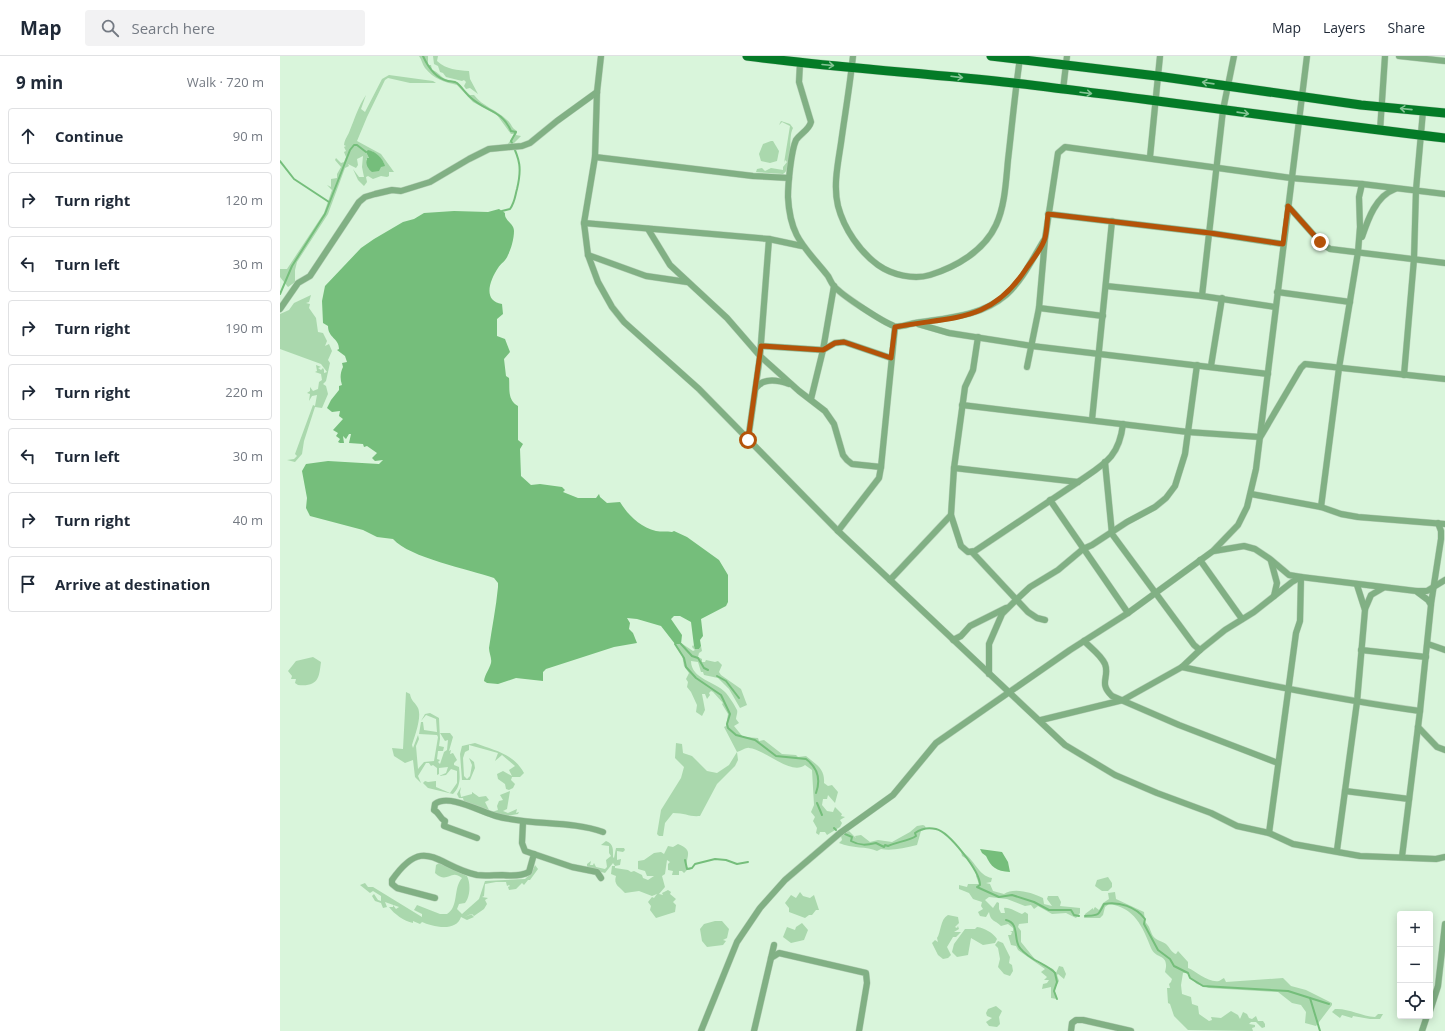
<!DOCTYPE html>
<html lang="en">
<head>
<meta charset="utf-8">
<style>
	:root { --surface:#fff; --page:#f2f2f3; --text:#1f2937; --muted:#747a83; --line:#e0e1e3 }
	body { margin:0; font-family:"Open Sans",sans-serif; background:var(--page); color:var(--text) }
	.controls { position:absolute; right:12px; bottom:12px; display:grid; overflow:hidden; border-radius:4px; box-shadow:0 2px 10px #0003 }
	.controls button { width:36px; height:36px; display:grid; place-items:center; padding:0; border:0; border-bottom:1px solid var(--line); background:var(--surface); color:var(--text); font:20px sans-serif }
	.stop { position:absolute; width:12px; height:12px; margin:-9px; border:3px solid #b45309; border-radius:50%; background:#fff }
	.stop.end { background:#b45309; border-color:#fff; box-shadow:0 1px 4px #0008 }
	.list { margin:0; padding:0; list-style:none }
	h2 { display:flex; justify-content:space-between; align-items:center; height:52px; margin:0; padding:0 16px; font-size:17px }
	h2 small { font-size:13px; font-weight:400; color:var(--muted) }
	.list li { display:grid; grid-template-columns:26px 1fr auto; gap:12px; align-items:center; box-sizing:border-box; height:56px; margin:0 8px 8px; padding:0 8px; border:1px solid var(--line); border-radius:4px }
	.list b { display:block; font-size:15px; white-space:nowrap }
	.list em { font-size:13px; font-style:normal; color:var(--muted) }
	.icon { flex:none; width:22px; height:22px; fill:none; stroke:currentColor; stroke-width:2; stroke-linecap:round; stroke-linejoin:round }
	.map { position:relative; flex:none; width:1165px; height:975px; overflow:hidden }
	header { display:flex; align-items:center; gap:24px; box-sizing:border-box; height:56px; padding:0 20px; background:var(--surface); border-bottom:1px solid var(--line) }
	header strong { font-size:19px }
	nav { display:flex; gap:22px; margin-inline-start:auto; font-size:14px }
	.search { width:280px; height:36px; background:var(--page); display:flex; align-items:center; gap:10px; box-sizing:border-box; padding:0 14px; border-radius:4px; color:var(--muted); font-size:15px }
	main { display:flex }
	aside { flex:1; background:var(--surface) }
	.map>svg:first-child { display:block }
	.green { fill:#aad8ad; fill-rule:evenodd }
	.water { fill:#75be7b }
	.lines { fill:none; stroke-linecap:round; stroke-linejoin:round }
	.stream { stroke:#75be7b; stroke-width:2 }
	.street-casing { stroke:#b8d1b9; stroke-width:7 }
	.primary-casing { stroke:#b8d1b9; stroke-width:10 }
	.street { stroke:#81b084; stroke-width:6 }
	.primary { stroke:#047b27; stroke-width:9 }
	.oneway { stroke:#85c495 }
	.route { stroke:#b45309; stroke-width:5 }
</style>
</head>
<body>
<header>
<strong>Map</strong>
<div class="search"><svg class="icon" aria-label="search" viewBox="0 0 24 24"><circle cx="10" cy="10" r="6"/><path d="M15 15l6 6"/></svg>Search here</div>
<nav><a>Map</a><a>Layers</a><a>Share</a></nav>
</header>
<main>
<aside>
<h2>9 min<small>Walk · 720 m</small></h2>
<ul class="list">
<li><svg class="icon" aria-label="ahead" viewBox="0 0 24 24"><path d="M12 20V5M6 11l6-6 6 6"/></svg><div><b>Continue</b></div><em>90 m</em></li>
<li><svg class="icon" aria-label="right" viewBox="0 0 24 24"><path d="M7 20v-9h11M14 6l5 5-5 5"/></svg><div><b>Turn right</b></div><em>120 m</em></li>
<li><svg class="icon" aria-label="left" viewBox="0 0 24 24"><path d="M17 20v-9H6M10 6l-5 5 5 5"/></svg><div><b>Turn left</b></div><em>30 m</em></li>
<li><svg class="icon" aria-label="right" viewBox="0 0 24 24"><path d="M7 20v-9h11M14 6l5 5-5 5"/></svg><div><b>Turn right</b></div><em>190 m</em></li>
<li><svg class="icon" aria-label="right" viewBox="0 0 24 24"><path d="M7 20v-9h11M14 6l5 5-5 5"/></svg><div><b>Turn right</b></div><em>220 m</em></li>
<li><svg class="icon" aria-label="left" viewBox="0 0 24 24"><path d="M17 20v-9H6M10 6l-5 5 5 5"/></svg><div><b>Turn left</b></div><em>30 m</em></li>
<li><svg class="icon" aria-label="right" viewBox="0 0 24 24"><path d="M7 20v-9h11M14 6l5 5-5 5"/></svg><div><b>Turn right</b></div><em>40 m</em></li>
<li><svg class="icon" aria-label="arrive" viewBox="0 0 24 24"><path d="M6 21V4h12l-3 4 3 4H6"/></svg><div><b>Arrive at destination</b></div></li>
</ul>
</aside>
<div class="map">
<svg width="1165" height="975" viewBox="0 0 1165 975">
	<rect width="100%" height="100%" fill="#d9f5db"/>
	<g class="green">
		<path d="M139 0H148V9H151L152 14C160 16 161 25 175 25L190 39H194C202 50 217 54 227 64 232 68 231 72 237 75L236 79 241 80 234 87 227 89 235 78H231L217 59 193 46 177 29C164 26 154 23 145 12 142 8 142 4 139 0Z"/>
		<path d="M158 0 157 5C167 14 177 14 189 15L190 23 198 38 190 32 186 33 184 30 186 26 184 24 182 25 166 21 163 17 160 16 158 10 154 8 153 0Z"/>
		<path d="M109 19 153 25 156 27H130L108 22 105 24 87 61 77 85 101 98 114 116H109V120L107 121 101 120 93 123 88 120 86 121 87 126 84 130 78 124 73 113 79 121H84L82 111 83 100 77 103 78 109 76 112 68 108 69 110 65 112 48 158 17 206 15 214V226L8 231 0 221V213H7L44 157 52 134 47 129 51 131V123L57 122V118L61 111 55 104 56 102 61 107 64 106 66 101 64 96 66 95 64 91 66 90 64 89C65 82 68 80 70 74 75 62 78 51 86 39L81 53 85 56 102 23ZM92 95C96 99 100 101 104 107L100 111 89 113 86 103 89 102 86 96Z"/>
		<path d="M501 65 510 68 513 72C507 83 515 111 503 118L476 116 477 113 482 112 485 115 491 112 503 114V111L507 106 505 104 504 107 510 70 502 66 499 69Z"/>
		<polygon points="491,85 493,85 499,95 497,105 490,107 481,105 479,98 483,88"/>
		<polygon points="31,239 29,246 26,247 30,248 29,252 36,262 38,276 43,277 47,285 45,290 49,288 52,295 48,304 50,307 46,325 43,328 46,330 48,338 42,352 35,351 24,385 22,398 15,406 7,404 14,403 17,400 15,398 33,349 35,350 37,339 32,340 29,345 30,338 27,337 30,335 30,331 33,335 38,333 39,326 42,324 41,318 35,316 37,315 36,309 41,311 38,312 41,314 43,312 44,314 44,317 47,316 41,308 0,293 0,258 9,254 14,247"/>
		<path d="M401 587 413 595 415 594 412 591 413 589 416 593H419L421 590 422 595 419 597 418 601 422 603V606H425L426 604 435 606 438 605 442 609 439 616 441 619 461 633 467 649 460 652 449 633 438 622 424 619 423 616H421L418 606 411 605C411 623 436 626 445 636 449 640 455 650 457 654 458 656 456 661 456 663L459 667 454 670 463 681 478 682 479 685 484 684 502 698 516 699 518 701 526 700C537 709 545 713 544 727L548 730 552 729 558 736 555 747 548 739 547 743H543L542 749 547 755 553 756 555 751 562 758 561 760 565 761 560 764 562 767 560 771 547 779 545 776H540L539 779 536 777 537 772 533 765 535 761 531 756 534 749 532 714 525 709C511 720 484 693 469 692 467 691 461 695 457 696L458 704 455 710 437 728 420 760C409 761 406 757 393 757L385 767 383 780H379L377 778 381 754 401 722 404 711 395 702 396 687 402 688 403 697 412 700 427 715 437 717 449 709 457 696 444 671 446 670 448 658 442 648 443 647 433 636 431 635 429 637 430 639 427 643 425 638H422L425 654 422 660 416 656 417 649 411 636 407 631 408 626 406 623 409 617 404 610 402 599 395 588Z"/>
		<path d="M33 601 41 606C39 621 39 631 18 629L15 627 16 623H11L12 620 8 615 16 605Z"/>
		<path d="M126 636 130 638C131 645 135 646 138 652 142 661 135 679 132 689L133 692 138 679 139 683 136 690 138 713 144 706 154 705 158 681 157 679 139 678 141 666H143L144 674 157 676 156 663 146 659 141 665 145 658 150 657 159 662 160 683 159 690 164 691 163 695H158L157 703 160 704 158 706 160 708 164 696 167 694 168 684 165 685 160 677H170L173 681 169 695 171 694 170 698 173 697 177 704 174 707V709L179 711C180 721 181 730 173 738L148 732 143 727 145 725 148 726 156 725V731L170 737 177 727V715L171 713 166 719 159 720 166 717 168 711 159 712V718L157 719V712L153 709 151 710 149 707H146L138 720 141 727 135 721 133 704 125 707 114 700 112 692 123 693Z"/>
		<path d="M195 687C215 695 233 697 244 717L240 721H232L231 724 235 728 233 732 229 734 226 733 225 728 218 723 217 718 223 715 232 720 229 714 235 710 222 699 215 705 218 697 189 689V694L185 696 183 702 184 720 187 723 190 720 192 709 189 702 194 706 195 712 190 724H182L180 698 182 690Z"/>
		<polygon points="181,731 180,736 181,741 192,738 192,736 199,741 206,740 209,744 205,746 209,754 184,746 183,742 179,742 177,738"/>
		<polygon points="230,735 227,753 223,755 228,757 237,753 236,757 239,756 238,758 227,760 212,756 218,754 217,750 219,745 223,744 220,739"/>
		<path d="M643 769 645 770 646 773 641 775 637 789C624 792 612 795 601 793L597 795C587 790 572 793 559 787L562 784 561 780 569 775 576 782 575 780 581 779 590 786 598 784 612 786 630 776 637 770Z"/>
		<path d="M326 785C334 788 333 794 333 801L334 802 336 792H344L345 794 343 796 337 795V804L341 803 340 809 335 810V812L348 814 351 816 354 815 362 819 363 822 368 824 374 820H367L365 815 358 813V805L364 804 374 797 381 796 384 798 388 790 393 791 398 788C415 795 405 800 407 812L411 814H407L404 817 402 815H399V819H392L393 815 388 814V808L390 806 387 804 385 818 382 820 385 831 379 838 383 839 382 837 388 834 391 836 390 838 396 843 393 846 396 849 395 856 376 862 370 854 371 850 368 846 372 841 374 842 377 838 372 840 359 835 345 837C340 831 333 829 336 820L331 818 332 810H335L333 807 325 817 307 812V808L311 805 310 809H313L314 807 316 811 325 813 327 811 326 804 331 800 329 797V790L321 789Z"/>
		<path d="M681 795C695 803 698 820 712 822L711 826 706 827 710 828 713 835 724 838C734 831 753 837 763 842L764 848 772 850 767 843 768 840H778L781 846 780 850 800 852V857L796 862 786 857 772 858 758 850 754 853 751 849 745 850 727 843 709 841 705 844 713 852 717 846 719 847V853L721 857H725L724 852C730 851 736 856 742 858L745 856 748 858V867L739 868 738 871 741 875V886L758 907 773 913 776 917 779 910 783 911 786 918 784 923 778 918 777 919 779 925 774 934 777 943 771 942V931L762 933 763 928 767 927 769 924H764L767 921 761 916 765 913 738 894 736 890 731 889 728 879H731L732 876 730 875H733V872L728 868 721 870C714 863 711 866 709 856L706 861 700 860 698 856 703 853 701 850 702 846 693 843 689 837 679 833V829L687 831 688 828H699L696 820 697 818 690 805 682 800Z"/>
		<path d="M159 807 187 820C191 828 190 841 185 847L179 848 177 853 182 858 199 843 205 825 245 823 252 816 255 809 258 813 250 824H248L244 829 242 827 236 833 229 834 228 831 230 830 229 829 227 830 226 826H216L205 828 204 840 202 841 208 842 205 844 207 848 204 853 194 860 192 858 185 861 191 858 194 861 187 864 181 861C176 877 151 870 142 866L140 868 133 865V867C124 865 114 858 109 851H113V849L116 853 119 851 105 846 107 851 103 852 101 847 95 845 92 840 94 838 98 844 101 845V840L93 835 90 837 80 829 85 827 88 831H93L142 861V858L134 854 137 849 160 858H167C179 851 173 832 182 822 170 812 168 829 155 817L156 809Z"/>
		<polygon points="828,821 832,827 832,831 828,835 822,835 815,830 817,824"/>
		<polygon points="520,836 523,840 530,842 534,839 539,854 536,854 532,859 529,859 525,862 509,856 509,852 505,847 511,839 516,842"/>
		<path d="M835 836 836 843 864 856 865 866C870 870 870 875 873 880 877 885 882 885 886 888 890 892 892 897 896 898L898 895 908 906V912C916 915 928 927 939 925 941 924 942 923 944 922L946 926 1003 922 1011 930 1026 934 1052 947V949L1036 970 1025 967 1026 956 1021 949 1012 947 998 936 929 932 917 928 910 922 908 917H903L901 929 902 938 911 941 912 948 918 950 919 958 929 965 932 964 931 961 941 962 951 955 958 959 960 963 963 956 967 958 969 962 972 963 976 960 978 965H983L985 968V971L982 972 976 966H971L969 968 975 969V971L972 972 973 975 908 974 894 960 890 948 888 947 887 932H890L889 928 891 926 892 923 885 916C890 897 876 904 871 892 863 871 854 851 829 848L825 851 823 859 820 862H804L805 858 813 852V854L815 851 819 854 823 847 829 843 828 837Z"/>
		<path d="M668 859 678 861 679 867 675 871 677 872 678 870 679 873 674 876H681L676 881H673L667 891 671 899 668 902 663 903 658 899 652 887 655 884 658 886 657 882C661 877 660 863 668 859Z"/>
		<polygon points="435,865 442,865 449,873 447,882 443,884 446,885 443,889 427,891 422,885 420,873 424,868"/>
		<polygon points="522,867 528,874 524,884 511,887 503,881 507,871 515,874 516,871"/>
		<path d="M697 871C705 872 713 877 717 883L715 887 703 889 691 882 688 899 677 901 672 896 674 888 685 873H695Z"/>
		<polygon points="718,885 723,887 730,901 729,907 732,909 733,915 730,920 724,918 718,911 720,903 718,892 715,889"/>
		<polygon points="716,950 722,955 719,961 720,968 717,971 709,970 706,966 712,962 707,960 706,957 708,953"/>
		<path d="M1055 953C1068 952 1081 960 1095 961L1098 958H1103L1100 963H1090L1073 960 1072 962 1062 959 1060 962 1052 956Z"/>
	</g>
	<g class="water">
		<path d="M88 94C95 95 103 102 105 110L101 111 99 115 92 116C88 113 85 108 87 102H89L86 96Z"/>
		<path d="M219 153 225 157C224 165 234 167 234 175 234 183 231 193 228 199 226 205 221 207 218 212 210 224 202 245 222 248L223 258 217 263V280L225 283 230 296 224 303 226 320 229 322C230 332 227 344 238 350V384L243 388 240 393 241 420 251 429 260 428 282 431 285 434 283 436 298 442H316L319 438 320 441 327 447 340 446C348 459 360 471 376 475 381 476 387 475 392 476L394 475 407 481 439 504 448 519V546L446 550 421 563 423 580 420 584 421 590 419 593H415L414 590 411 566 400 560H394L391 563 402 579 401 588H395L381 570 357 563 347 562 350 567 349 573 353 577 357 587 334 591 266 613 263 616V625L236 622 218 628 207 627 204 625C205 618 209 614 211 607 212 602 209 597 209 592 212 571 216 552 218 531V527L214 522C188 513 130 502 113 483L97 481 83 474 30 460 26 452 27 442 22 415 26 408 48 405 99 408 103 404 95 405 92 402 97 397 87 390 84 391 83 388 69 387 71 378H69L66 383 63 380 64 387H60L58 386 60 383 56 380 58 377 53 374 63 363 59 360 60 355 52 356 47 352 51 344 59 334V330L62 329C60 323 60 317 63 311L62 307 67 306 65 300 57 294 59 293C59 282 48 282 48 270L43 267 42 245 45 230 81 192 94 183 123 166 134 163 144 157 174 155 208 156Z"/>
		<path d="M700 793 722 796 728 806 730 816C716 815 711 811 706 800L702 797Z"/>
	</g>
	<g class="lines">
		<g class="stream">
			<path d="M143 0C148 11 155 22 168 25 172 26 174 25 177 27 182 31 185 37 190 41 206 56 221 53 231 75L236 76 231 85C240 104 242 112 237 133 235 140 235 146 230 153L222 155"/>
			<polyline points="0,105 14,123 49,146"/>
			<polyline points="0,238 12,210 45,158 70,94 74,89 77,89 86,96"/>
			<path d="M395 588 404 602 406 611 416 622 441 639 450 658 447 668 448 672 456 679 475 684 496 700 526 703C538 712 541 723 536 737"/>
			<polyline points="401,588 412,600 418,602 424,612 428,614"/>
			<polyline points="437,620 446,625 459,642"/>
			<polyline points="537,747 542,759"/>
			<polyline points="554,772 556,774"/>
			<path d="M565 778 572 781 571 785C580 790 587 789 596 787L604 791 605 789 608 790C616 786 629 785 636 780L635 777C642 772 648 771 656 773 669 776 700 815 700 829L697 831 719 841 732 839 754 846 769 854H791L794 859 799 860"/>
			<polyline points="405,804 407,813 412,812 415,808 435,803 446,804 457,808 468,806"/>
			<path d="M805 860C819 859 818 860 824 848 839 845 856 851 865 863L864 868 878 894 890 903 894 910 908 917 910 922 923 930 1008 935 1049 948"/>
			<path d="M726 864C740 867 733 884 740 892 750 905 767 908 775 917L777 926 774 935 777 943"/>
			<polyline points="1030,942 1040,975"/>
		</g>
		<defs>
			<g id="street">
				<polyline points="321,0 317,36 315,101 304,167 308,199 318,226 332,251 344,266 419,333 558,475 785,689 835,719 877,737 931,757 957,770 989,777 1013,788 1080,800 1156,803 1165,801"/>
				<path d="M573 0C570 29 565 58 561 87 558 107 553 130 558 150 564 173 580 196 598 209 612 219 634 224 650 219 676 211 704 195 716 169 725 150 726 125 728 104 732 70 735 36 740 2"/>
				<polyline points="1119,0 1165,5"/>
				<path d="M520 7 519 26 531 66C529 74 521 77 516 84 511 95 508 128 508 141 510 182 525 191 548 220 550 223 551 227 554 230 561 239 603 266 614 270 620 272 629 268 635 267 667 262 700 261 726 239 742 225 753 202 764 184"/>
				<polyline points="783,34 787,0"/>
				<polyline points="1100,75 1105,0"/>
				<polyline points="315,101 473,120 509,122"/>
				<polyline points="870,101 880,0"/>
				<polyline points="1008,150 1040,186 1050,193 1165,207"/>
				<polyline points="768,158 930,177 1003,188"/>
				<polyline points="304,167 489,183 522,190"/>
				<polyline points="368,173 390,209 447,262 480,300 519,335 545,355 554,368 563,399 567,404 572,408 601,411"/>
				<path d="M1082 181C1088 163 1096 140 1115 133"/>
				<polyline points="308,199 366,220 407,226"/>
				<polyline points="826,230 922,240 995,251"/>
				<polyline points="997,236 1070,246"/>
				<polyline points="922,240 943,54 954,0"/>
				<polyline points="759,252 823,260"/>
				<polyline points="0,253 18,227 30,220 79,146 85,141 95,138 112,134 121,135 150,126 189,103 209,93 242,90 250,87 277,65 317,36"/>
				<polyline points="638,268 669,277 752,290 988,318"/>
				<polyline points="481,290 543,294 555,287 564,286 611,302"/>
				<polyline points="931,310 942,242"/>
				<polyline points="747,311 759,252 765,183 778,97 785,91 1011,122 1082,128 1165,138"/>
				<polyline points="1124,319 1134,203 1136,134 1143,55"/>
				<path d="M476 332C484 321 498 324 509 328"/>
				<polyline points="531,343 543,294 554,230"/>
				<polyline points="682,349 908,376 980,381"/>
				<polyline points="812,364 832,165"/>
				<polyline points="981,380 1021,312 1025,308 1165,323"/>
				<polyline points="468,384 480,300 489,183"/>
				<polyline points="825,406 832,478 914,589 920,594"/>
				<path d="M674 412 798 426C824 408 839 402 843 368"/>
				<polyline points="971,438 1041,451 1061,458 1078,461 1165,468"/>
				<polyline points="770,444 848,557"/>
				<polyline points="1041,451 1059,312 1078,196 1080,171 1079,141 1082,128"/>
				<polyline points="671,459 681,490 688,496 695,495 798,426"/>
				<polyline points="558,475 599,422 601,411 615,271"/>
				<polyline points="934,495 964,490 975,493 990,503 1009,519 1021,521 1020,565 1016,577 989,777"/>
				<polyline points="692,496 748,556 757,562 765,564"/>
				<polyline points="920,504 962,563"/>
				<polyline points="991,505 997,527 994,540"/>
				<polyline points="610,524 671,459 674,412 685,331 693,314 698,281"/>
				<polyline points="1137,535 1147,535 1165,524"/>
				<polyline points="1151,548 1161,483 1161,475 1158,467"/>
				<polyline points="1085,553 1091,539 1103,532"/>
				<polyline points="673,584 681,580 690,570 726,552"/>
				<path d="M804 585C811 592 821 599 825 608 830 621 818 627 832 640L899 669 998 707"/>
				<polyline points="1148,588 1165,594"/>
				<polyline points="1081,594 1146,601"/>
				<path d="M902 611C981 628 1060 644 1140 655"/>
				<polyline points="709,618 709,588 722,558 736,544 750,531 778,514 803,493 812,489 847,466 875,451 886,442 895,430 905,398 917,309"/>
				<polyline points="761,664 843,644 902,611 920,594 945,574 974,556 1012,526 1021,521 1136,535 1148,544 1151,549 1140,655 1122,801"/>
				<polyline points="1138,671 1157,691 1165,694"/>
				<polyline points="1065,735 1129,743"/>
				<polyline points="243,766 242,787 245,795 292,811 317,816 321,822"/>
				<path d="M197 782 164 770 165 765C159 762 160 757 154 754L155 748C168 737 201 756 216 760 251 770 289 764 323 776"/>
				<polyline points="1057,794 1077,646 1085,554 1077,529"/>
				<path d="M155 842 117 832 112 828V824C145 777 157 811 197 819 205 820 214 819 222 819 231 820 241 820 249 816L254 798"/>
				<polyline points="491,902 494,889"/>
				<polyline points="1150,955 1158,930 1165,868"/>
				<polyline points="421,975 457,886 480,852 505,824 560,777 613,739 656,687 790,594 848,557 933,495 958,469 967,451 976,413 1027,0"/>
				<polyline points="474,975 491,902 499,897 586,917 587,927 579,975"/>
				<polyline points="791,975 792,967 796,964 803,964 851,975"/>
				<polyline points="1142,975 1147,960"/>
			</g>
			<g id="primary">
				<path d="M467 0C556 12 645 17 734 27 878 44 1021 65 1165 82"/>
				<polyline points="711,0 877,20 1081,49 1165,57"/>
			</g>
		</defs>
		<use href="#street" class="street-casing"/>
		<use href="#primary" class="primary-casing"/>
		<use href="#street" class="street"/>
		<use href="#primary" class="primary"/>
	</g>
	<defs><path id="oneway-shaft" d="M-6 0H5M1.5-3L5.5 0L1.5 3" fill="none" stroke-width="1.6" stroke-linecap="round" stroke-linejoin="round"/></defs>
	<g class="oneway">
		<use href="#oneway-shaft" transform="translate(548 9) rotate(5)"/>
		<use href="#oneway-shaft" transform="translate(677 21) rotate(7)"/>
		<use href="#oneway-shaft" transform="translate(928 27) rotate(-172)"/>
		<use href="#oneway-shaft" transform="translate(806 37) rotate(7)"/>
		<use href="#oneway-shaft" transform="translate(1126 53) rotate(-174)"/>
		<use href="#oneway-shaft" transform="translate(963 57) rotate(8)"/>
	</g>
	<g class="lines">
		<path class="route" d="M468 384 481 290 543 294 555 287 564 286 611 302 615 271C672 260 710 268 746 213 752 204 762 193 765 182 767 174 767 166 768 158L930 177 1003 188 1008 150 1040 186"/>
	</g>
</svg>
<div class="controls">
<button>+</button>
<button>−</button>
<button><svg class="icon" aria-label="locate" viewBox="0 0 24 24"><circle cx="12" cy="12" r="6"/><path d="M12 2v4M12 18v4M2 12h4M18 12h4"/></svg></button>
</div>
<div class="stop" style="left:468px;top:384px"></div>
<div class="stop end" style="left:1040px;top:186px"></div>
</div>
</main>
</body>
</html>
